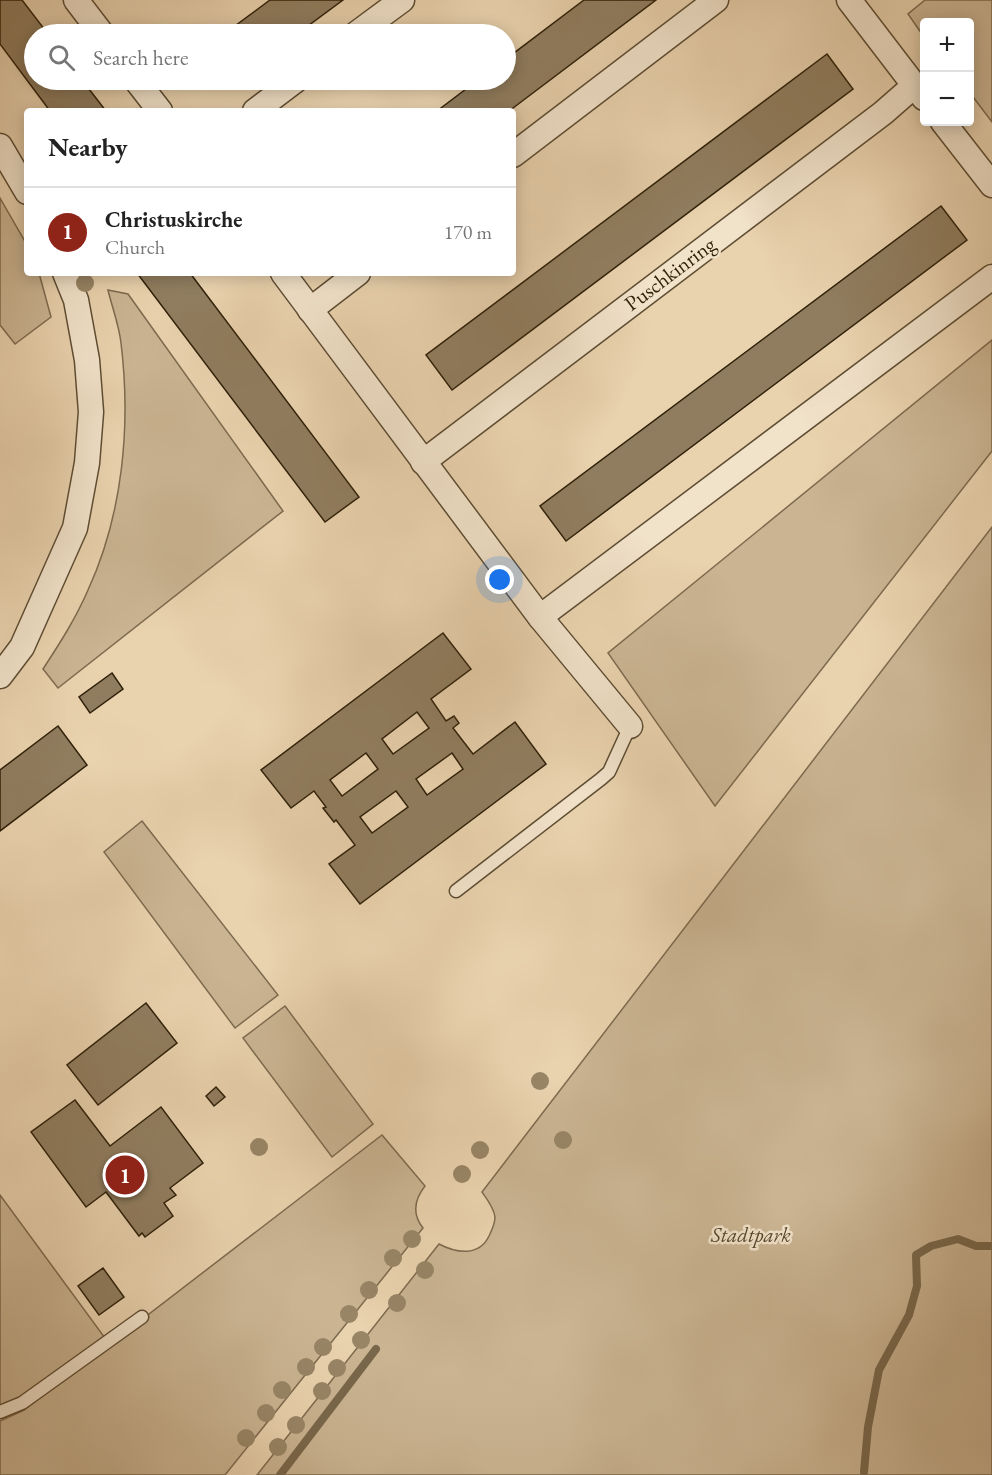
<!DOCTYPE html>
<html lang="en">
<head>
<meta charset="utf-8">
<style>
	:root { --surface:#fff; --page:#f6f6f6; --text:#222; --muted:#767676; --line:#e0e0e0; --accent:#8f2418 }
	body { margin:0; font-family:"EB Garamond",serif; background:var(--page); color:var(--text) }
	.controls { position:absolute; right:18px; top:18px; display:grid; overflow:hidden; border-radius:6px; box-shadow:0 3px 15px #0003 }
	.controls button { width:54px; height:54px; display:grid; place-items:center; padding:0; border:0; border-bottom:2px solid var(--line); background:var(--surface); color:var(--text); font:30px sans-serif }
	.you { position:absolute; left:500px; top:580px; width:21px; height:21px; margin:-15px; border:4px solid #fff; border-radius:50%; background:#1a73e8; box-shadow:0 0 0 9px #1a73e833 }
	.badge { display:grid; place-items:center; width:39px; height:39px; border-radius:50%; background:var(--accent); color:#fff; font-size:20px; font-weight:700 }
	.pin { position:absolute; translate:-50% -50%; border:3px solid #fff; box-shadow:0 2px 6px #0006 }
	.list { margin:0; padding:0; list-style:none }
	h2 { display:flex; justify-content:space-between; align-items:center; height:78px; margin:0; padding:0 24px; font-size:26px }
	h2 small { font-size:20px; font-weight:400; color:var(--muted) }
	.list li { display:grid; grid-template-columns:39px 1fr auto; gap:18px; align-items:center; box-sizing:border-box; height:90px; padding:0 24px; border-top:2px solid var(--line) }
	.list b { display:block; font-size:22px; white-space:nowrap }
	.list p { margin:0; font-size:20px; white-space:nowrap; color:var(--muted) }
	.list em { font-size:20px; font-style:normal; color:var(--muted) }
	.icon { flex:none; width:33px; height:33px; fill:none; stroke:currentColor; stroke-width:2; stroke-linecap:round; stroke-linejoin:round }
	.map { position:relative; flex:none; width:992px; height:1475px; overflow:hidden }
	.search { position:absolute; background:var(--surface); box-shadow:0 3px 15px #0003; left:24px; top:24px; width:492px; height:66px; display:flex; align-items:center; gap:15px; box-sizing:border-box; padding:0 21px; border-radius:33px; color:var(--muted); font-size:22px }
	.panel { position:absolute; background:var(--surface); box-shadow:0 3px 15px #0003; left:24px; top:108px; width:492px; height:168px; border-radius:6px }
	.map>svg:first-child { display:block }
	.green { fill:#cab492; stroke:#7d6a4e; stroke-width:1.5 }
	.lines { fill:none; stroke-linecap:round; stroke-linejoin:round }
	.stream { stroke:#79674b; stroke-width:8 }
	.building { fill:#907d5f; stroke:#30210a; stroke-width:1.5; fill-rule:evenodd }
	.service-casing { stroke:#5e4d33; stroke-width:15 }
	.minor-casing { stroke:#5e4d33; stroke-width:27 }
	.service { stroke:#f1e2ca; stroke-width:12 }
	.minor { stroke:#f1e2ca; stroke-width:24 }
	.tree { fill:#988566 }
	.labels { text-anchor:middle; stroke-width:5; stroke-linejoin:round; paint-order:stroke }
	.street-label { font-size:21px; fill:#30210a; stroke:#f1e2ca }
	.park-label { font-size:21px; font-style:italic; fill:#56462c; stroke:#f1e2ca }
</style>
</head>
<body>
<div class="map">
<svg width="992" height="1475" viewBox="0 0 992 1475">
	<rect width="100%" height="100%" fill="#e9d2ae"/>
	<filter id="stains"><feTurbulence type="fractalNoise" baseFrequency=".00333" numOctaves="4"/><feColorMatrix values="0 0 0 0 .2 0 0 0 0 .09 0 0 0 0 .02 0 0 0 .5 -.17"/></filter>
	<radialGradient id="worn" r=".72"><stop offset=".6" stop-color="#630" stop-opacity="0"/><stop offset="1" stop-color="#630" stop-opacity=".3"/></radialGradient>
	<g class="green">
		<polygon points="925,0 992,0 992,122 970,93 970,22 924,22 924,37 908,14"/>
		<polygon points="0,198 27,245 27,273 39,273 51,317 15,344 0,325"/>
		<path d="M108 290 128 294 283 511 58 688 43 669C60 643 76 618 88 590 123 514 131 425 121 343 119 325 112 307 108 290Z"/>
		<polygon points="992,340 992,451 715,806 608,653"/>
		<path d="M992 527V1475H257L439 1244C456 1253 479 1257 489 1236 492 1230 495 1224 495 1217 494 1208 487 1199 482 1192Z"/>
		<polygon points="142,821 278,995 235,1028 104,852"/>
		<polygon points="285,1006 373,1124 332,1157 243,1038"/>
		<path d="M382 1135 425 1186C414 1200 412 1214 423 1228L225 1475H0V1421L24 1410Z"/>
		<polygon points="0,1195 105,1338 17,1399 0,1406"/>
	</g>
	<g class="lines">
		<g class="stream">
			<polyline points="864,1472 868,1427 879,1370 909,1315 917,1286 916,1255 931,1246 958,1239 976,1246 992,1246"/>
			<polyline points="280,1475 376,1349"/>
		</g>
	</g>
	<g class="building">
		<polygon points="0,0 22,0 48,34 34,34 34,80 82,80 106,111 50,111 0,44"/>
		<polygon points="270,0 343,0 297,34 224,34"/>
		<polygon points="584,0 656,0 509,111 437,111 478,80 506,80 506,59"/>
		<polygon points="827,54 853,89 452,390 426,355"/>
		<polygon points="218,80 237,80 225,89"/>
		<polygon points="941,206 967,240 566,541 540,506"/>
		<polygon points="137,273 190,273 359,497 325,522"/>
		<path d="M443 633 471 669 431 699 446 721 454 716 459 723 453 728 473 754 515 722 546 764 360 904 329 864 355 845 336 820 334 822 323 808 326 807 314 791 291 808 261 770ZM417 712 429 728 393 754 382 739ZM366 753 378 769 342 796 330 780ZM452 753 463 769 427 795 416 779ZM396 791 408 807 372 833 360 817Z"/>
		<polygon points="112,673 123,689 90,713 79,697"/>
		<polygon points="58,726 87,765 0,831 0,770"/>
		<polygon points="146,1003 177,1043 98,1105 67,1065"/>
		<polygon points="216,1087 225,1097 214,1106 206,1096"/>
		<polygon points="75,1100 110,1146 161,1107 203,1163 170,1188 176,1195 164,1203 173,1216 145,1237 142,1233 139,1236 106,1192 86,1207 31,1132"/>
		<polygon points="103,1268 124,1297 99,1315 78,1286"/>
	</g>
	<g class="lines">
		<defs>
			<g id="service">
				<polyline points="456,891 601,779 609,772 630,726"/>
				<polyline points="0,1412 22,1403 142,1317"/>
			</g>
			<g id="minor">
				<polyline points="76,0 102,34"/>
				<polyline points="849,0 924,98"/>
				<polyline points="356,34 402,0"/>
				<polyline points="136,80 160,111"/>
				<polyline points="255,111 296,80"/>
				<polyline points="943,122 992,185"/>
				<polyline points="0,146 27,192"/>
				<polyline points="513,155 716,0"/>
				<polyline points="283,273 540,617 630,726"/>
				<polyline points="310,310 358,273"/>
				<polyline points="423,462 883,113 915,85"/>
				<polyline points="540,617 992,277"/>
				<polyline points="0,676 22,647 75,528 87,463 91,412 87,360 76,300 65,273"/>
			</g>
		</defs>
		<use href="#service" class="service-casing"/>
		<use href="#minor" class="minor-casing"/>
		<use href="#service" class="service"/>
		<use href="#minor" class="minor"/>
	</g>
	<g class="tree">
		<circle cx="85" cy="283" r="9"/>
		<circle cx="540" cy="1081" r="9"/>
		<circle cx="563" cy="1140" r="9"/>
		<circle cx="259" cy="1147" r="9"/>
		<circle cx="480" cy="1150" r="9"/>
		<circle cx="462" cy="1174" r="9"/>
		<circle cx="412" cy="1239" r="9"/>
		<circle cx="393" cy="1258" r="9"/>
		<circle cx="425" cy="1270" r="9"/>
		<circle cx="369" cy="1290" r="9"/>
		<circle cx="397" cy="1303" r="9"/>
		<circle cx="349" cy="1314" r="9"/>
		<circle cx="361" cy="1340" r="9"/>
		<circle cx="323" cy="1347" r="9"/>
		<circle cx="306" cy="1367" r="9"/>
		<circle cx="337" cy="1368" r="9"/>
		<circle cx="282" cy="1390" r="9"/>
		<circle cx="322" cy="1391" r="9"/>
		<circle cx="266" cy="1413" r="9"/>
		<circle cx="296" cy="1425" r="9"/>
		<circle cx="246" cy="1438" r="9"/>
		<circle cx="278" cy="1447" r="9"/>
	</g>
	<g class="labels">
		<g class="street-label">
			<text transform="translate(670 274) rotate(-37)" y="7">Puschkinring</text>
		</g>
		<g class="park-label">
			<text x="751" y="1242">Stadtpark</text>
		</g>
	</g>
	<rect width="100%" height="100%" filter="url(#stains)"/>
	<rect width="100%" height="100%" fill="url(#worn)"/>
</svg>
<div class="controls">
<button>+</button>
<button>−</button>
</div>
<div class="you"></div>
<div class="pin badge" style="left:125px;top:1175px">1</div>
<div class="search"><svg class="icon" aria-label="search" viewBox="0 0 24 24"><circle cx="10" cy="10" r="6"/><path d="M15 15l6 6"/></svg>Search here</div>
<section class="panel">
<h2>Nearby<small></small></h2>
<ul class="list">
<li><span class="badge">1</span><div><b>Christuskirche</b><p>Church</p></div><em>170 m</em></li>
</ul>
</section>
</div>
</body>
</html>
